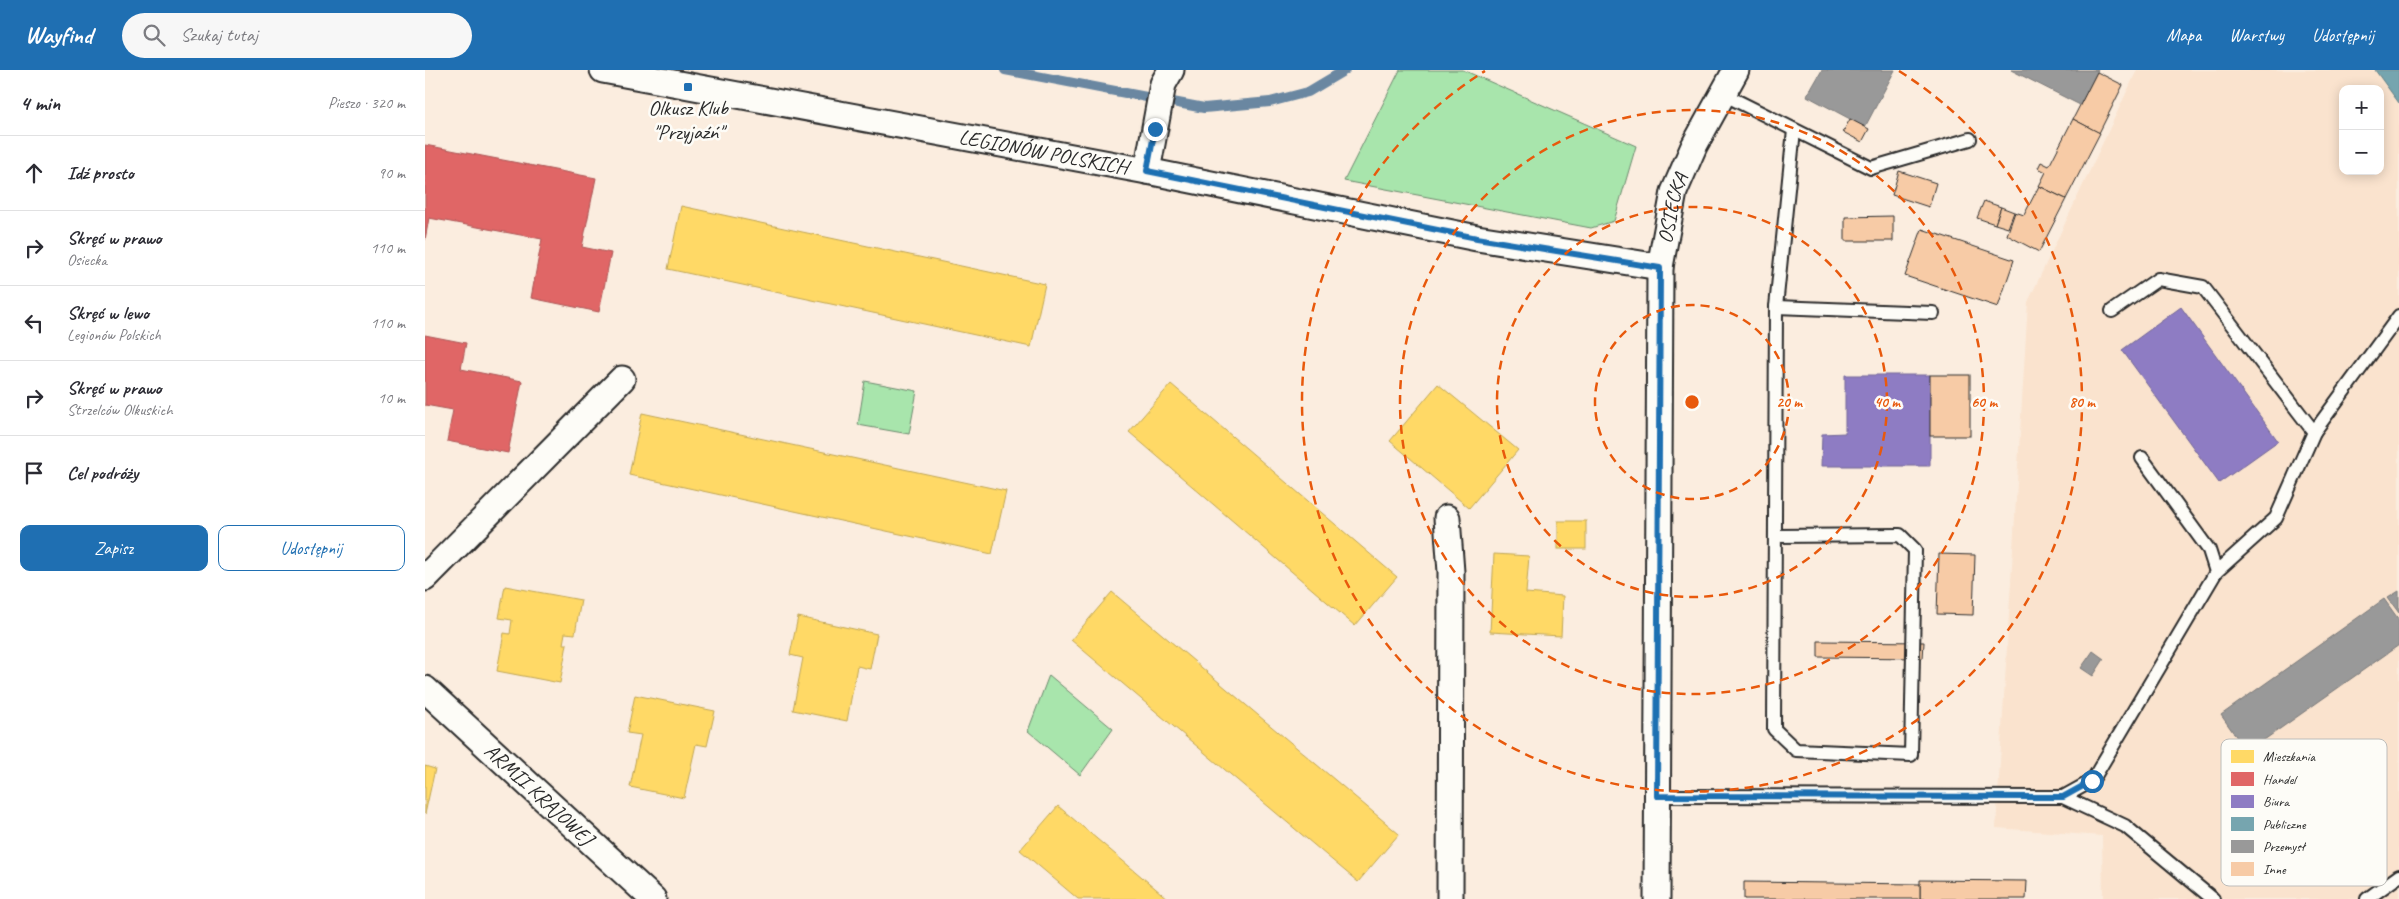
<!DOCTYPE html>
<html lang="pl">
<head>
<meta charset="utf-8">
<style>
	:root { --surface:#fff; --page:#f7f7f7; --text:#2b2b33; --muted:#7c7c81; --line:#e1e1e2; --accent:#1f6fb2 }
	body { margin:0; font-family:Caveat,sans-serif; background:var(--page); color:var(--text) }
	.controls { position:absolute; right:15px; top:15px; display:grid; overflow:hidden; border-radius:10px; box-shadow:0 2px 12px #0003 }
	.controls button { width:45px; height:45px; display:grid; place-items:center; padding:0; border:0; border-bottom:1px solid var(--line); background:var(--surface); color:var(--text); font:25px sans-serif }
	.stop { position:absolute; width:15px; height:15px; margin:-11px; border:4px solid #1f6fb2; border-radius:50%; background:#fff }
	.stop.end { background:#1f6fb2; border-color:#fff; box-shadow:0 1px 5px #0008 }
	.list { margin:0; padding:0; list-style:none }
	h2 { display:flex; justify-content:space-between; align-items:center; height:65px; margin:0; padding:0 20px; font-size:21px }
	h2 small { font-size:16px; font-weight:400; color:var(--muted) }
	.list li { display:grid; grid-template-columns:32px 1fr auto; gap:15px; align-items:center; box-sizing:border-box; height:75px; padding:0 20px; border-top:1px solid var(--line) }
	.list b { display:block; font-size:19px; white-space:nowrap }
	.list p { margin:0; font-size:16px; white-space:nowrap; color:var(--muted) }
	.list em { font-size:16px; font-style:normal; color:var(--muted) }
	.actions { display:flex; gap:10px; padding:15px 20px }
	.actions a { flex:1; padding:11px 0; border:1px solid var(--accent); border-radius:10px; text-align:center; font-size:18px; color:var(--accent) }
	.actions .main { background:var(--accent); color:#fff }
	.icon { flex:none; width:28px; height:28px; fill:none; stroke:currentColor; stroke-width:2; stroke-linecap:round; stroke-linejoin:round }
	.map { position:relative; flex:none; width:1974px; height:829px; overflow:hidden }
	header { display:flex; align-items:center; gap:30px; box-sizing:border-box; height:70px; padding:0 25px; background:var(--accent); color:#fff }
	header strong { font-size:24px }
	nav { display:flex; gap:28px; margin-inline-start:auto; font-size:18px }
	.search { width:350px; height:45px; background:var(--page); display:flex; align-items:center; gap:12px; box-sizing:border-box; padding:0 18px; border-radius:28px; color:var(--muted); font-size:19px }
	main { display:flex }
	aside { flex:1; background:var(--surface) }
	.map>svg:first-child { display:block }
	.built { fill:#fae3ce; fill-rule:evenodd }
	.green { fill:#a8e5ac; stroke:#6a886c }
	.homes { fill:#ffd966; stroke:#bfa554 }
	.shops { fill:#e06666; stroke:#aa5454 }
	.offices { fill:#8e7cc3; stroke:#706495 }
	.public { fill:#76a5af; stroke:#608087 }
	.industry { fill:#999; stroke:#787878 }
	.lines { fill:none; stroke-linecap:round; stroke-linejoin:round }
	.stream { stroke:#6a87a1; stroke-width:10 }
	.building { fill:#f7cba6; stroke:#2b2b2b }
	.service-casing { stroke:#2b2b2b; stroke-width:16 }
	.minor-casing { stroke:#2b2b2b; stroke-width:29 }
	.service { stroke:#fdfcf7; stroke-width:12 }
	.minor { stroke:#fdfcf7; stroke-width:25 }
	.route { stroke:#1f6fb2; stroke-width:6 }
	.ring { fill:none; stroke:#e8590c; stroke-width:2.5; stroke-dasharray:9 6 }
	.poi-dot { fill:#1f6fb2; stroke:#fdfcf7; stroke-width:2 }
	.labels { text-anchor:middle; stroke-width:5; stroke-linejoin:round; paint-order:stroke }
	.poi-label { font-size:21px; fill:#2b2b2b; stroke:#fdfcf7 }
	.street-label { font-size:21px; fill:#2b2b2b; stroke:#fdfcf7 }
	.key { fill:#fdfcf7; stroke:#bebdba; stroke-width:1 }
	.key-label { font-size:14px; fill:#2b2b2b }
	.centre { fill:#e8590c; stroke:#fdfcf7; stroke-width:2.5 }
	.ring-label { font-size:15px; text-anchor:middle; font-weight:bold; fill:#e8590c; stroke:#fdfcf7; stroke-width:5; stroke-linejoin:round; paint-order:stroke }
</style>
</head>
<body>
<header>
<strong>Wayfind</strong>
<div class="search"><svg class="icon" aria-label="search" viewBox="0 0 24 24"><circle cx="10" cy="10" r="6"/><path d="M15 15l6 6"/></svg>Szukaj tutaj</div>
<nav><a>Mapa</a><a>Warstwy</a><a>Udostępnij</a></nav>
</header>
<main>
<aside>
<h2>4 min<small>Pieszo · 320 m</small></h2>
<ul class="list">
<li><svg class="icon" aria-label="ahead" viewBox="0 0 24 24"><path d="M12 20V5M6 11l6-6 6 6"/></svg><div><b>Idź prosto</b></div><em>90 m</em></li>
<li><svg class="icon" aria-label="right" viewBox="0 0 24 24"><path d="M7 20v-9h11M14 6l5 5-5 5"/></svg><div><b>Skręć w prawo</b><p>Osiecka</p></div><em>110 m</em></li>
<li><svg class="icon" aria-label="left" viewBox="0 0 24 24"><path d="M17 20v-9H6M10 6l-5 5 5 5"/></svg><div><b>Skręć w lewo</b><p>Legionów Polskich</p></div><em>110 m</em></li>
<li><svg class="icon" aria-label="right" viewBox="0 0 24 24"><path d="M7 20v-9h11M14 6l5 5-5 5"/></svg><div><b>Skręć w prawo</b><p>Strzelców Olkuskich</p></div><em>10 m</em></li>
<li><svg class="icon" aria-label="arrive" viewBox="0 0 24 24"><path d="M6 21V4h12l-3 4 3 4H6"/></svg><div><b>Cel podróży</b></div></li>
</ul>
<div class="actions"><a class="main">Zapisz</a><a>Udostępnij</a></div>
</aside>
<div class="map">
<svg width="1974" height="829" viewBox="0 0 1974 829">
	<rect width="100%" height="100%" fill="#fbeddf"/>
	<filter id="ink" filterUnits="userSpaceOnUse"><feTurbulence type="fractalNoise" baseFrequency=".02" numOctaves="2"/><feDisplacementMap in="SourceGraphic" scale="10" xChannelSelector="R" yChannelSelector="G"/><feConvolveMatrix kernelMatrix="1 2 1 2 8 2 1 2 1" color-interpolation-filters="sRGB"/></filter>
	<g filter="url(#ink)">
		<path class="built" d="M1712 0H1974V829H1678L1677 766 1571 758 1603 232ZM1918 19H1955V101H1918Z"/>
		<g class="green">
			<polygon points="975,0 1038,0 1211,76 1189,151 1166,158 919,111"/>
			<polygon points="440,311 492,321 484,364 433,355"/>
			<polygon points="624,605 688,659 655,705 603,661"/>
		</g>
		<g class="homes">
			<polygon points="256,136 620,214 606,277 243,199"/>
			<polygon points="746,314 972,507 930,556 704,362"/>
			<polygon points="1013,314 1093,380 1044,438 965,371"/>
			<polygon points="217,343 581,421 567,484 204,405"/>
			<rect x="1133" y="451" width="28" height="28"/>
			<polygon points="1069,484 1104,486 1101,523 1138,526 1136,566 1065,562"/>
			<polygon points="80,516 156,530 150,564 140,563 138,574 142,574 135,613 72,601 79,563 85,564 87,550 74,548"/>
			<polygon points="687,522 974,764 933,812 646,570"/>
			<polygon points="373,547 452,564 445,599 432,596 422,651 368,640 378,588 365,585"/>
			<polygon points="210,625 290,641 282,676 271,674 259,728 205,717 216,665 202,663"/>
			<polygon points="0,696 10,699 0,744"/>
			<polygon points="633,736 743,829 653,829 595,780"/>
		</g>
		<g class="shops">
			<polygon points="0,75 171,108 157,177 186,183 174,242 106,228 117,169 4,148 0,170"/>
			<polygon points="0,265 41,273 36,299 97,311 83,383 22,371 28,340 0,335"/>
		</g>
		<g class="offices">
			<polygon points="1756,237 1853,371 1794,413 1697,280"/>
			<polygon points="1420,305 1505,305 1505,396 1396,396 1397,364 1420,363"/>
		</g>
		<polygon class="public" points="1950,0 1974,0 1974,33"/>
		<g class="industry">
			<polygon points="1397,0 1470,0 1440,57 1382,26"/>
			<polygon points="1586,0 1673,0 1655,35"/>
			<polygon points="1974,521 1974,543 1963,528"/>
			<polygon points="1959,529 1974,550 1974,575 1822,682 1796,645"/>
			<polygon points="1668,581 1679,589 1668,606 1656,598"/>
		</g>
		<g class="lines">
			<polyline class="stream" points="580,0 779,38 845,32 883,22 920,0"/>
		</g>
		<g class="building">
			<polygon points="1672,2 1698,15 1674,63 1648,49"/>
			<polygon points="1425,49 1444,59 1437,72 1418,62"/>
			<polygon points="1648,49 1675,63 1641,129 1614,116 1621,102 1613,98 1616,92 1624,96"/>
			<polygon points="1474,101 1511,113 1504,137 1467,125"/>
			<polygon points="1614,116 1641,129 1614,182 1582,165 1590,142 1599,145"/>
			<polygon points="1559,131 1576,137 1570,154 1552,148"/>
			<polygon points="1576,137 1589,142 1583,158 1570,154"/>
			<polygon points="1468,146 1468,171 1420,171 1420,147"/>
			<polygon points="1497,159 1589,190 1573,237 1480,206"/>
			<rect x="1505" y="305" width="40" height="61"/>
			<polygon points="1514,484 1550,485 1548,545 1512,544"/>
			<polygon points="1393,571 1499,572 1498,588 1393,587"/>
			<polygon points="1495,810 1602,811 1601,829 1495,829"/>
			<polygon points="1319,812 1495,814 1495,829 1319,829"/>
		</g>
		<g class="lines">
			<defs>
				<g id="service">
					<polyline points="1298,24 1446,98 1545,69"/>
					<polyline points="1351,237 1508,243"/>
					<polyline points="1687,241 1733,209 1778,217 1889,362 1851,448 1791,502"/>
					<polyline points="1889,362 1974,246"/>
					<polyline points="1350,466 1475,465 1490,480 1486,685 1371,680 1349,659 1351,237 1369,60"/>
					<polyline points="1232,726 1638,727 1667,711 1791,502 1784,480 1717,388"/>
					<polyline points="1638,727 1700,756 1788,829"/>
					<polyline points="1942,829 1974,806"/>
				</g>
				<g id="minor">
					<path id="s1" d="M178 0 722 101 1052 168 1235 197"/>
					<polyline points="722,101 738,14 746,0"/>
					<polyline points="1022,448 1026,502 1025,829"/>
					<polyline points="0,508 197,309"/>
					<path id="s2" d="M0 619 228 829"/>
					<path id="s3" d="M1232 829 1235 197 1249 122 1269 76 1311 0"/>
				</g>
			</defs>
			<use href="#service" class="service-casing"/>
			<use href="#minor" class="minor-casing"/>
			<use href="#service" class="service"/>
			<use href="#minor" class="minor"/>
		</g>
	</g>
	<g class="lines" filter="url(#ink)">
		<polyline class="route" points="730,59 722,101 1052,168 1235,198 1232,726 1638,727 1667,711"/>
	</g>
	<g class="ring">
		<circle cx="1267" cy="332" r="97"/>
		<circle cx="1267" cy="332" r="195"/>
		<circle cx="1267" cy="332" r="292"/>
		<path d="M1474 1A390 390 0 1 1 1060 1"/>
	</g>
	<rect class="poi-dot" x="258" y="12" width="10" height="10" rx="2.5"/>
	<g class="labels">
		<g class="poi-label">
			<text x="263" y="45">Olkusz Klub<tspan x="263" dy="24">"Przyjaźń"</tspan></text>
		</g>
		<g class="street-label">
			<text dy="7" stroke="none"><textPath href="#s1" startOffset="448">LEGIONÓW POLSKICH</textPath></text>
			<text dy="7" stroke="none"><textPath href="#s3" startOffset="692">OSIECKA</textPath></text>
			<text dy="7" stroke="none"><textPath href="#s2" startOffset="155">ARMII KRAJOWEJ</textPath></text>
		</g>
	</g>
	<rect x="1796" y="669" width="166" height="147" rx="8" class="key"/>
	<rect x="1806" y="680" width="23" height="13" fill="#ffd966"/>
	<rect x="1806" y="702" width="23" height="14" fill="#e06666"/>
	<rect x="1806" y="725" width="23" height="13" fill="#8e7cc3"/>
	<rect x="1806" y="747" width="23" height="14" fill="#76a5af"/>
	<rect x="1806" y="770" width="23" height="13" fill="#999"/>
	<rect x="1806" y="792" width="23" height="14" fill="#f7cba6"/>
	<g class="key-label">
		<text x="1838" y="691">Mieszkania</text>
		<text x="1838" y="714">Handel</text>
		<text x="1838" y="736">Biura</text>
		<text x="1838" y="759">Publiczne</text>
		<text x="1838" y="781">Przemysł</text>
		<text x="1838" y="804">Inne</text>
	</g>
	<circle cx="1267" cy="332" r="8" class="centre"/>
	<g class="ring-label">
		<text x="1364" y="337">20 m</text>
		<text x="1462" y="337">40 m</text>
		<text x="1559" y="337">60 m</text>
		<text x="1657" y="337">80 m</text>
	</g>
</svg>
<div class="controls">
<button>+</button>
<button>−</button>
</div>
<div class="stop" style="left:1667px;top:711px"></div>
<div class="stop end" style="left:730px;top:59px"></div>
</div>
</main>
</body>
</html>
